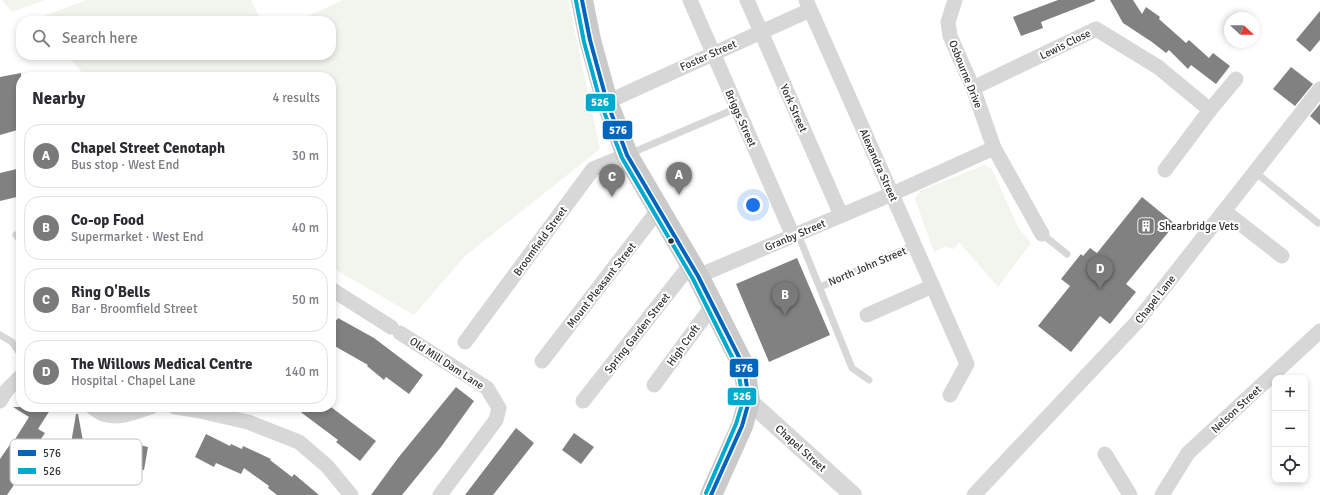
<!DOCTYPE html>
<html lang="en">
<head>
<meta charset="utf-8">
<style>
	:root { --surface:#fff; --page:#f7f7f7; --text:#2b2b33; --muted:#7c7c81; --line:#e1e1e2; --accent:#7a7a7a }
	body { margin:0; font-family:Signika,sans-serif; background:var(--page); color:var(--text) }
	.controls { position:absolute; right:12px; bottom:12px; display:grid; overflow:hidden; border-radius:8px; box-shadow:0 2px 6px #0003 }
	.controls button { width:36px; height:36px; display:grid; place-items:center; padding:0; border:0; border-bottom:1px solid var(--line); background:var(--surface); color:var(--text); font:20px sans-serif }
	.compass { position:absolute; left:1224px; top:12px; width:36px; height:36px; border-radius:50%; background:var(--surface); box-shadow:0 2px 6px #0003; rotate:112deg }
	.you { position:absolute; left:753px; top:205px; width:14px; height:14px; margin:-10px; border:3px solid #fff; border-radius:50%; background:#1a73e8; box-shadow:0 0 0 6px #1a73e833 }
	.badge { display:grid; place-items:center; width:26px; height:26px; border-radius:50%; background:var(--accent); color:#fff; font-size:13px; font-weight:700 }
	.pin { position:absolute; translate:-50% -33px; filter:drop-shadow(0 1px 2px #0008) }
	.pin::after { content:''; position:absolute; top:21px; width:14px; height:12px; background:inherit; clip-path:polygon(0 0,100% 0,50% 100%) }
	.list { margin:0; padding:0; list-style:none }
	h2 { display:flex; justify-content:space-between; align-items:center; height:52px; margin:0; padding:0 16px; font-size:17px }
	h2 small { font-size:13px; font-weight:400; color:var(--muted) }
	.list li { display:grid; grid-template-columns:26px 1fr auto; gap:12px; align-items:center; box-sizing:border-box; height:64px; margin:0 8px 8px; padding:0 8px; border:1px solid var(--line); border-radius:16px }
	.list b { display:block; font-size:15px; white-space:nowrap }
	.list p { margin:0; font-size:13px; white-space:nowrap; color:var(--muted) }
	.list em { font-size:13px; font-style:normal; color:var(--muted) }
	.icon { flex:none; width:22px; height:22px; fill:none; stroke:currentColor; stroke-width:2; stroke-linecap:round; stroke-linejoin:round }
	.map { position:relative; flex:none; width:1320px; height:495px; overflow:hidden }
	.search { position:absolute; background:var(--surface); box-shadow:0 2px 6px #0003; left:16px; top:16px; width:320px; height:44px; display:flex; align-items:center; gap:10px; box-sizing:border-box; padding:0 14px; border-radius:16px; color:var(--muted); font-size:15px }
	.panel { position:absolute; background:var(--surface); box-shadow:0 2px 6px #0003; left:16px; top:72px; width:320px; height:340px; border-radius:16px }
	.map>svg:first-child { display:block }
	.green { fill:#f1f5ed }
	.building { fill:#818181 }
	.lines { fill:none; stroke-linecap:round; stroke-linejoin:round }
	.service { stroke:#d7d7d7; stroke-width:7 }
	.minor { stroke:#d7d7d7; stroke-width:15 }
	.tertiary { stroke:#d7d7d7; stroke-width:18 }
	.primary { stroke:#cacaca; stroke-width:22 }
	.bus-1-casing { stroke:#fff; stroke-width:7 }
	.bus-2-casing { stroke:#fff; stroke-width:7 }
	.bus-1 { stroke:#0065bd; stroke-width:4 }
	.bus-2 { stroke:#00a9ce; stroke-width:4 }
	.bus-dot { fill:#333; stroke:#fff; stroke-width:1.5 }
	.labels { text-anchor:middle; stroke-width:4; stroke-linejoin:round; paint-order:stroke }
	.street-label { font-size:11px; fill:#333; stroke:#fff }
	.poi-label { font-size:11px; fill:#333; stroke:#fff; text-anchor:start }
	.key { fill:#fff; stroke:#c2c2c2; stroke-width:1 }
	.key-label { font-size:11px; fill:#333 }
	.line-badge { stroke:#fff; stroke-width:1.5 }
	.badge-label { font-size:11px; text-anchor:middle; font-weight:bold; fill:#fff }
</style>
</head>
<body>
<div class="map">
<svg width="1320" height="495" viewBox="0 0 1320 495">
	<rect width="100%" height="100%" fill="#fff"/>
	<g class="green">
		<polygon points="2,0 45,0 12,12"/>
		<polygon points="87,0 251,0 261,21 42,21 46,15"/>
		<polygon points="343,0 568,0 600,149 465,256 414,315 331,267 331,77 86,77 67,55 331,55 331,21 297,21"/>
		<polygon points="984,165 992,169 1018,227 1031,243 998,287 959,242 954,249 945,247 934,252 915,199 920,191"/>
	</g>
	<g class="building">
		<polygon points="1058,0 1095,0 1095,1 1041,22 1043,28 1021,36 1013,17"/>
		<polygon points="1110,0 1133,0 1142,14 1146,7 1160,17 1159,19 1186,43 1189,40 1209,58 1213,53 1230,66 1216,84 1191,65 1188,69 1169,50 1166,53 1152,42 1123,23"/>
		<polygon points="1320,11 1320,40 1310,52 1296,40"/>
		<polygon points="1291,67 1313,84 1295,106 1273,89"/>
		<polygon points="21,73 21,129 0,135 0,77"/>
		<polygon points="1320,104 1320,125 1310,116"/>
		<polygon points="21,168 21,196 0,201 0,173"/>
		<polygon points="1142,197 1175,224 1126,284 1136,292 1110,324 1100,316 1071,352 1038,326 1070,286 1061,279 1081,254 1083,256 1090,248 1097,253"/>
		<polygon points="797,258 830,335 769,362 736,284"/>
		<polygon points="331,317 337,320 338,318 374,338 423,375 409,394 386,377 384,380 367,366 368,365 331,344"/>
		<polygon points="456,387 474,401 441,447 402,495 371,495 398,458"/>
		<polygon points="13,407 52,407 38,429 45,433 15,477 18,479 7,495 0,495 0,459 11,443 12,444 29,417"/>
		<polygon points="294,407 331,407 376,441 360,461 336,442 338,440"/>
		<polygon points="76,414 78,414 83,441 126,448 127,442 148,447 144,470 117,465 115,473 94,469 95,465 68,461"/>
		<polygon points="516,428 534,443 493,495 465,495"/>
		<polygon points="574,433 594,447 581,464 562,450"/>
		<polygon points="206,434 230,446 231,444 242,449 243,446 271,459 270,460 292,477 294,474 319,495 277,495 268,488 269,486 244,468 241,474 216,463 214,467 195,457"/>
	</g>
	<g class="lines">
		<g class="service">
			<polyline points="629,154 737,108"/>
			<polyline points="1255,172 1318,223"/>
			<polyline points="798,234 852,368 869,380"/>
			<polyline points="1042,234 1067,254"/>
			<polyline points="16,235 21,241"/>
			<polyline points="820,287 914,245"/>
			<polyline points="0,335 12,342 21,355"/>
		</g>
		<g class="minor">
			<polyline points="690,0 793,236"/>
			<polyline points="747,0 841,215"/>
			<polyline points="806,0 967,364 950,395"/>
			<polyline points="955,0 948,22 950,36 973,88 994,148 1042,234"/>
			<polyline points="973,88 1096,29 1158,67 1210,110"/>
			<polyline points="607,102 810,10"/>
			<polyline points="1165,170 1210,110 1236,79"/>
			<polyline points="1224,211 1282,256"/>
			<polyline points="698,276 892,194 994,148"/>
			<polyline points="331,289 391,327"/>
			<polyline points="867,315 933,286"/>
			<polyline points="400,333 487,388 499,408 496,420 440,495"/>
			<polyline points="465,342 593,169 627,155"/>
			<polyline points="542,361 659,209"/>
			<polyline points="654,385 713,305"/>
			<polyline points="0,401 7,390 21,376"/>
			<polyline points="583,401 691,264"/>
			<path d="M92 407C95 409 99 412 103 414 119 420 136 411 151 407"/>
			<polyline points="175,407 195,410 248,422 299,442 327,466 351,495"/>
			<polyline points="1105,454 1130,495"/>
			<polyline points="974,495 1136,323 1320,89"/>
			<polyline points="1162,495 1188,453 1320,331"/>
		</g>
		<polyline class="tertiary" points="749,401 853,495"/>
		<polyline class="primary" points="582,0 590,40 607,102 627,155 698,276 744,367 749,401 742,426 711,495"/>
		<defs>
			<polyline id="bus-1" points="582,0 590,40 607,102 627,155 698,276 744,367 749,401 742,426 711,495"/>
			<polyline id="bus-2" points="576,1 584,42 601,104 622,158 693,279 738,369 743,401 736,424 706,493"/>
		</defs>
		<use href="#bus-1" class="bus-1-casing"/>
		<use href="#bus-2" class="bus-2-casing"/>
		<use href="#bus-1" class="bus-1"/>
		<use href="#bus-2" class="bus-2"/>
	</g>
	<defs>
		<symbol id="building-square" viewBox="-11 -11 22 22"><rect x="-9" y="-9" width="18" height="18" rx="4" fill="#7a7a7a" stroke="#fff"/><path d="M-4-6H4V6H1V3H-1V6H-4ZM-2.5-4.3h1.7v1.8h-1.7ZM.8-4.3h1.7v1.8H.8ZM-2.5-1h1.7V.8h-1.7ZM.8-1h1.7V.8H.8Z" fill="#fff"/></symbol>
	</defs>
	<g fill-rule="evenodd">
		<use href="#building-square" x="1136" y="216" width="20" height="20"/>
	</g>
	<circle class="bus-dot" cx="671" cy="241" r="3.5"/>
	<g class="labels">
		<g class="street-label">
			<text transform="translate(1065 44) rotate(-26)" y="4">Lewis Close</text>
			<text transform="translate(708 55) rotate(-24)" y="4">Foster Street</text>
			<text transform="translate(966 74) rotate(68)" y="4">Osbourne Drive</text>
			<text transform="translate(794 108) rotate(66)" y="4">York Street</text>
			<text transform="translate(741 118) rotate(66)" y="4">Briggs Street</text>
			<text transform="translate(879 165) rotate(66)" y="4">Alexandra Street</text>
			<text transform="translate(795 235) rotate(-23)" y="4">Granby Street</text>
			<text transform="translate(540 241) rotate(-54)" y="4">Broomfield Street</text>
			<text transform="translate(867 266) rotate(-23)" y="4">North John Street</text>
			<text transform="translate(601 285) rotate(-52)" y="4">Mount Pleasant Street</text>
			<text transform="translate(1155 299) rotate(-52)" y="4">Chapel Lane</text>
			<text transform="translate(637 333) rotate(-52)" y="4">Spring Garden Street</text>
			<text transform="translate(683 345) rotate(-54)" y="4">High Croft</text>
			<text transform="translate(447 363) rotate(33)" y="4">Old Mill Dam Lane</text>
			<text transform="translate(1236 409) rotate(-43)" y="4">Nelson Street</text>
			<text transform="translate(801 448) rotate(42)" y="4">Chapel Street</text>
		</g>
		<g class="poi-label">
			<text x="1159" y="230">Shearbridge Vets</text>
		</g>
	</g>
	<rect x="10" y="439" width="132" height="46" rx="6" class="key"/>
	<rect x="18" y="450" width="18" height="6" fill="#0065bd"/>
	<rect x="18" y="468" width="18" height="6" fill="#00a9ce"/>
	<g class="key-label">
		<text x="43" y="457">576</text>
		<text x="43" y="475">526</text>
	</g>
	<g class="line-badge">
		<rect x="585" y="93" width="31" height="19" rx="4" fill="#00a9ce"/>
		<rect x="602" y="120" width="31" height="20" rx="4" fill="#0065bd"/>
		<rect x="729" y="358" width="30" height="20" rx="4" fill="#0065bd"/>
		<rect x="727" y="387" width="30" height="19" rx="4" fill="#00a9ce"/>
	</g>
	<g class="badge-label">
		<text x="600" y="106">526</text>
		<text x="618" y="134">576</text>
		<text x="744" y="372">576</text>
		<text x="742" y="400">526</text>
	</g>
</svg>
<div class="controls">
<button>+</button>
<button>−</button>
<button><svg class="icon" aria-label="locate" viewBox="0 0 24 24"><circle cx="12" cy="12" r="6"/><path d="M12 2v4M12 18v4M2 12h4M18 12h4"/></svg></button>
</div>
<svg class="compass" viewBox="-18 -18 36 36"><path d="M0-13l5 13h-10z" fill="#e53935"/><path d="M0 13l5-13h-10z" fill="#7c7c81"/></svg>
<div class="you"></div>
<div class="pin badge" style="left:679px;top:195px">A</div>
<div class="pin badge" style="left:785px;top:315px">B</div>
<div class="pin badge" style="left:612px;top:197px">C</div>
<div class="pin badge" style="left:1100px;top:289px">D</div>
<div class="search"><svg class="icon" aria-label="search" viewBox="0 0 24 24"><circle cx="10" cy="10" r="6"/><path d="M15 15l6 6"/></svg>Search here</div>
<section class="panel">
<h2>Nearby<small>4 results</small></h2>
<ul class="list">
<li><span class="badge">A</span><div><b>Chapel Street Cenotaph</b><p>Bus stop · West End</p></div><em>30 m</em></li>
<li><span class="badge">B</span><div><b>Co-op Food</b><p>Supermarket · West End</p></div><em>40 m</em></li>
<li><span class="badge">C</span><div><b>Ring O'Bells</b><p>Bar · Broomfield Street</p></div><em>50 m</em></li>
<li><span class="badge">D</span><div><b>The Willows Medical Centre</b><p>Hospital · Chapel Lane</p></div><em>140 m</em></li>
</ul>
</section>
</div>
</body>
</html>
